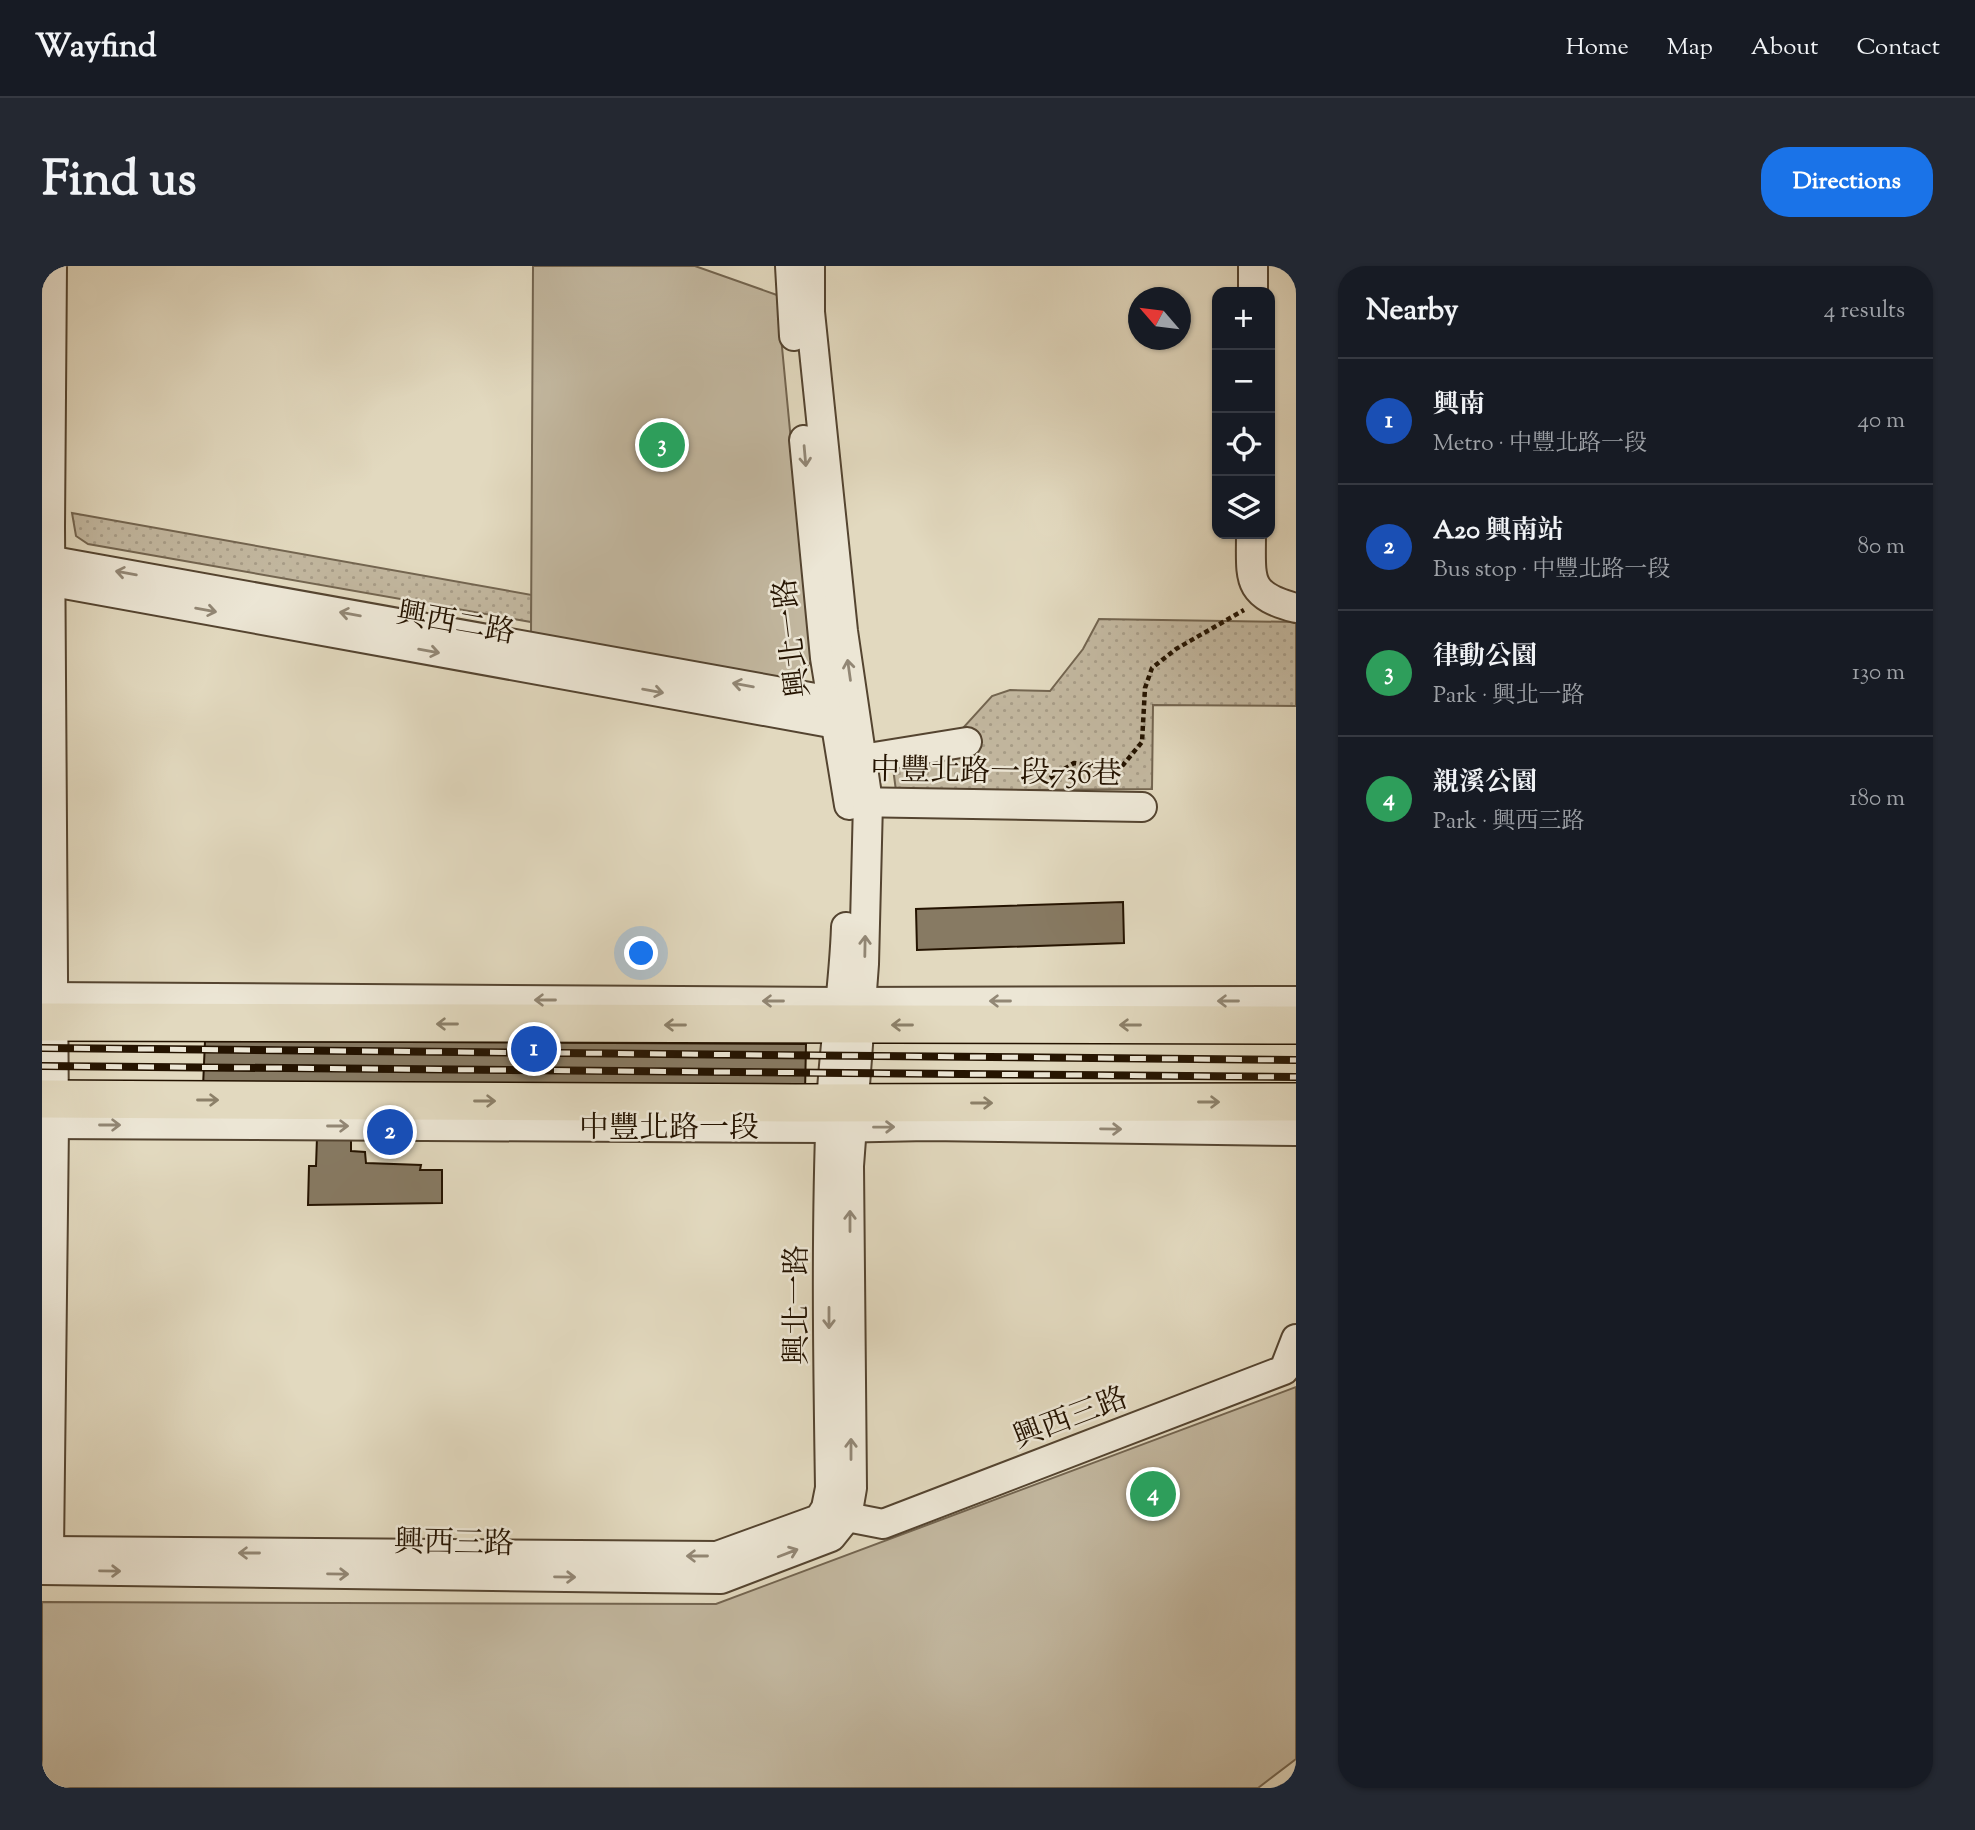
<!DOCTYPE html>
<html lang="en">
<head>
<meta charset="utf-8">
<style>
	:root { --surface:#171b24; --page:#242831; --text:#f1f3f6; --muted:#9ea1a6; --line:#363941; --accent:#1a73e8 }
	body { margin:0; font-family:"Sorts Mill Goudy","Noto Serif TC",serif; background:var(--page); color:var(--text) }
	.controls { position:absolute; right:21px; top:21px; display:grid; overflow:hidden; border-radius:14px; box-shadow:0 2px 5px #0004 }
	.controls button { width:63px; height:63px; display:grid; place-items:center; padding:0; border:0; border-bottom:2px solid var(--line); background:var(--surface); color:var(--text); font:35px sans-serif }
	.compass { position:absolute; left:1086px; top:21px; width:63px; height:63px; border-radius:50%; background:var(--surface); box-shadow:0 2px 5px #0004; rotate:298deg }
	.you { position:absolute; left:600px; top:688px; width:24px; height:24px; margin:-18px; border:5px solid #fff; border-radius:50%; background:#1a73e8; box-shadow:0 0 0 10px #1a73e833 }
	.badge { display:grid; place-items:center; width:46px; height:46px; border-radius:50%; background:var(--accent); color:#fff; font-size:23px; font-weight:700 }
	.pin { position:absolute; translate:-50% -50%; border:4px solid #fff; box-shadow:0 2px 7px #0006 }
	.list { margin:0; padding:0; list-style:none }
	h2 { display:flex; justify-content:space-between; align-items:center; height:91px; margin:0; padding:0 28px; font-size:30px }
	h2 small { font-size:23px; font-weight:400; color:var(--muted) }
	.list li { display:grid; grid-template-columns:46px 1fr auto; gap:21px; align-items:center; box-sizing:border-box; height:126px; padding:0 28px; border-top:2px solid var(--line) }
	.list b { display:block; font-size:26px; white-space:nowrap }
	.list p { margin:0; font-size:23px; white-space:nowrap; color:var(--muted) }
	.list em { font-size:23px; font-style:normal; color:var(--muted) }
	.icon { flex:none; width:38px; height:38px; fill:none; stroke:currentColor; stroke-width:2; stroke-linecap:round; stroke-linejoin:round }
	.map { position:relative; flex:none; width:1254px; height:1522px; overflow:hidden; border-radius:28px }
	header { display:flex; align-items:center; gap:42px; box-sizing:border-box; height:98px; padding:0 35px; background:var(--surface); border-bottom:2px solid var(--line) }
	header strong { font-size:33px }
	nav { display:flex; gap:38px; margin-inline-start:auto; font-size:24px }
	.intro { display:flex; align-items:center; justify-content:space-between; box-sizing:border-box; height:168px; padding:0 42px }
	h1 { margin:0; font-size:49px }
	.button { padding:18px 32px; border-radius:28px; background:var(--accent); color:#fff; font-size:24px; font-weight:700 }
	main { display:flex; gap:42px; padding:0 42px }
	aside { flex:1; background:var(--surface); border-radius:28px; box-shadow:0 2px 5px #0004 }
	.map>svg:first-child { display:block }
	.grass { fill:url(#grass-dots); stroke:#736550; stroke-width:2 }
	.park { fill:#c2b79f; stroke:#736550; stroke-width:2 }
	.building { fill:#877a63; stroke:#241300; stroke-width:2 }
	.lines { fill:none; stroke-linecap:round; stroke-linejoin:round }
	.minor-casing { stroke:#544430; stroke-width:32 }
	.major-casing { stroke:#241300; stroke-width:40 }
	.path { stroke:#241300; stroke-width:4.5; stroke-dasharray:5 3.5; stroke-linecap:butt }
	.minor { stroke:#ece6d5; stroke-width:28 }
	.major { stroke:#e2d9bf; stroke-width:37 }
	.rail-casing { stroke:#241300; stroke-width:8 }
	.rail { stroke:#ece6d5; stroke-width:5; stroke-dasharray:16; stroke-linecap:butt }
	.oneway { stroke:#928775 }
	.oneway2 { stroke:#8c8069 }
	.labels { text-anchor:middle; stroke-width:5; stroke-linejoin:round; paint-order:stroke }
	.street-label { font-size:30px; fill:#241300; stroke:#ece6d5 }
</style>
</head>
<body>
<header>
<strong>Wayfind</strong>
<nav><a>Home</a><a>Map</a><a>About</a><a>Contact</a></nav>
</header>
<div class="intro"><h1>Find us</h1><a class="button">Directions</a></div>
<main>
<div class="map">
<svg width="1254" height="1522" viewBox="0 0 1254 1522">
	<defs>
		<pattern id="grass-dots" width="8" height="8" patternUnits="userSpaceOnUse" patternTransform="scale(1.75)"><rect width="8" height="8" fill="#c2b79f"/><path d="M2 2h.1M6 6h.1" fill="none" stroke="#a79c87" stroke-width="1.8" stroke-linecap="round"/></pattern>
	</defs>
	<rect width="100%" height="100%" fill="#e2d9bf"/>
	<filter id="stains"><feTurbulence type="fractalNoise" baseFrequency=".00286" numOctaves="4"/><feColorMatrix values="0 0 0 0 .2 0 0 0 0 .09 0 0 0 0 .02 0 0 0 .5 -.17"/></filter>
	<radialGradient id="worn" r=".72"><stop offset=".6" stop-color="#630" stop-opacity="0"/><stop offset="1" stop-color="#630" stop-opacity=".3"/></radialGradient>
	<g class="grass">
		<polygon points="30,247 490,329 489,356 46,278 34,270"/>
		<polygon points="1057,353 1254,356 1254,440 1111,439 1110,523 854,525 851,502 912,472 950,430 968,424 1008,425 1041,383"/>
	</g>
	<g class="park">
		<polygon points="491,0 653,0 735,29 770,394 753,416 489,369"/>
		<polygon points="1254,1121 1254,1493 1216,1522 0,1522 0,1336 674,1338"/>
	</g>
	<g class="building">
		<polygon points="1081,636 1082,677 875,684 874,643"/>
		<polygon points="163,775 764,778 763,827 161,821"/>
		<polygon points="275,871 309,871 309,885 323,886 324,897 379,899 378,904 400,904 400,937 266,939 267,900 274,900"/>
	</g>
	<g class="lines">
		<defs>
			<g id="minor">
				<polyline points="748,0 752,70"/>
				<polyline points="1211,26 1211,0"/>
				<polyline points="762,174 783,392 807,539"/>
				<path d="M1209 268C1209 314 1204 329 1254 342"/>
				<polyline points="0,293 790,435 805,443"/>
				<polyline points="0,314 794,458 808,450"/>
				<polyline points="820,493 925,476"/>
				<polyline points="809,536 1100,541"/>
				<polyline points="0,731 800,736 1254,735"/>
				<polyline points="0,858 788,862 886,860 1254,865"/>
				<polyline points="787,1243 805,1251 841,1258 1242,1104 1254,1073"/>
				<path d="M6 1285 675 1290 777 1253 784 1242 788 1222C786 1095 784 967 789 840 792 780 802 721 804 661"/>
				<polyline points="0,1293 7,1285 12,858 8,261 10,0"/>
				<polyline points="0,1304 679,1313 789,1271 805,1251 810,1222 807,900 822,698 826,536 801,365 768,46 768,0"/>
			</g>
			<g id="major">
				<polyline points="0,756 1254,759"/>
				<polyline points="0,833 753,837 1254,836"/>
			</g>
		</defs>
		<use href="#minor" class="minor-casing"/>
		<use href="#major" class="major-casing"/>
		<g class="path">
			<polyline points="1008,512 1032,497 1067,502 1081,499 1100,476 1103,422 1110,402 1134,383 1202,344"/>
			<polyline points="1237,1522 1254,1513"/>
		</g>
		<use href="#minor" class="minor"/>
		<use href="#major" class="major"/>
		<defs>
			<g id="rail">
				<polyline points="0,782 1254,794"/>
				<polyline points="0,800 1254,811"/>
			</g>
		</defs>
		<use href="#rail" class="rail-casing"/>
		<use href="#rail" class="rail"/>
	</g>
	<defs><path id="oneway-shaft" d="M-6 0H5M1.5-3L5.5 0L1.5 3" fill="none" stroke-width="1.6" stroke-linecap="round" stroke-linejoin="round" transform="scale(1.75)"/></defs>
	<g class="oneway">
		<use href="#oneway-shaft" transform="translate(763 190) rotate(85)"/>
		<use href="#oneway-shaft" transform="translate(84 307) rotate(-170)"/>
		<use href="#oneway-shaft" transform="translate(164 344) rotate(10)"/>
		<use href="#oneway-shaft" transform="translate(308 348) rotate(-170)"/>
		<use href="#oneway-shaft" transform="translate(387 385) rotate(10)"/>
		<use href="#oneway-shaft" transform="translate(807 404) rotate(-98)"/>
		<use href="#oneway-shaft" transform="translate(701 419) rotate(-170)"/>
		<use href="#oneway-shaft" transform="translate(611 425) rotate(10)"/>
		<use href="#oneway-shaft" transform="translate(823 680) rotate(-89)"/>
		<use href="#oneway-shaft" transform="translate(503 734) rotate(-180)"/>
		<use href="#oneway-shaft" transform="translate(731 735) rotate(-180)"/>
		<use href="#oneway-shaft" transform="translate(958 735) rotate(180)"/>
		<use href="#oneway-shaft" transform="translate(1186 735) rotate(180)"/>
		<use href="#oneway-shaft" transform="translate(68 859)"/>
		<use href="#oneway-shaft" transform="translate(296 860)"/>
		<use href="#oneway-shaft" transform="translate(842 861) rotate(-1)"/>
		<use href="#oneway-shaft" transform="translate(1069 863) rotate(1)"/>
		<use href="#oneway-shaft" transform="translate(808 955) rotate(-90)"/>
		<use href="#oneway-shaft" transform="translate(787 1052) rotate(90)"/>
		<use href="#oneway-shaft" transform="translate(809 1183) rotate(-90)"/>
		<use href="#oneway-shaft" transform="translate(207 1287) rotate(-180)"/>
		<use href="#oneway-shaft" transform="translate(746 1287) rotate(-21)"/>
		<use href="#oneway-shaft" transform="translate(655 1290) rotate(-180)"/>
		<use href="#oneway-shaft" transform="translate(68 1305) rotate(1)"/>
		<use href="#oneway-shaft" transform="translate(296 1308) rotate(1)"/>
		<use href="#oneway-shaft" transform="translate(523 1311) rotate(1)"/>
	</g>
	<g class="oneway2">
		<use href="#oneway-shaft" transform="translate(405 758) rotate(-180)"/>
		<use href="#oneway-shaft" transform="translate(633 759) rotate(-180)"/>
		<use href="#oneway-shaft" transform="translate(860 759) rotate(-180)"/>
		<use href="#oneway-shaft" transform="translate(1088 759) rotate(180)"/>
		<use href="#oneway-shaft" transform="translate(166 834)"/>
		<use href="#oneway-shaft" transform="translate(443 835)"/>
		<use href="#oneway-shaft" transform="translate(1167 836)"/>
		<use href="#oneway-shaft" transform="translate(940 837)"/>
	</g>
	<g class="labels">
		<g class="street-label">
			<text transform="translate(414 356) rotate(10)" y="10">興西二路</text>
			<text transform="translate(749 372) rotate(-97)" y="10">興北一路</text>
			<text transform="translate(954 505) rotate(1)" y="10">中豐北路一段736巷</text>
			<text x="627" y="871">中豐北路一段</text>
			<text transform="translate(754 1039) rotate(-90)" y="10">興北一路</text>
			<text transform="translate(1028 1151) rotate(-21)" y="10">興西三路</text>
			<text transform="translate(412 1276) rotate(1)" y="10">興西三路</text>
		</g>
	</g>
	<rect width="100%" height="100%" filter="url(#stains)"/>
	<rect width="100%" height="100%" fill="url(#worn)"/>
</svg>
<div class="controls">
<button>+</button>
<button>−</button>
<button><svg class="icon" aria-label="locate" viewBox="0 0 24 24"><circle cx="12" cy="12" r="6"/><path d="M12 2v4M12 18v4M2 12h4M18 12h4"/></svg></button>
<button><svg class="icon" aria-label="layers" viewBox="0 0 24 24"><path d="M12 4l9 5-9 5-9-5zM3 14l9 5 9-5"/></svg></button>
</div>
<svg class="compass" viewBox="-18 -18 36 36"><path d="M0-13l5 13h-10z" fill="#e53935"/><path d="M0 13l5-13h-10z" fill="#9ea1a6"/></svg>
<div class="you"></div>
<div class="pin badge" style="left:492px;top:783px;background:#1a4fb4">1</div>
<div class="pin badge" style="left:348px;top:866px;background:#1a4fb4">2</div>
<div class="pin badge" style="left:620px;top:179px;background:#2e9e5b">3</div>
<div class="pin badge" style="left:1111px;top:1228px;background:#2e9e5b">4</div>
</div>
<aside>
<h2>Nearby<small>4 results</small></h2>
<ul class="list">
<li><span class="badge" style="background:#1a4fb4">1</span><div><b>興南</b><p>Metro · 中豐北路一段</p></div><em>40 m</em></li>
<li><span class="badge" style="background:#1a4fb4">2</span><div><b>A20 興南站</b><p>Bus stop · 中豐北路一段</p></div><em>80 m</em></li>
<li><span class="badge" style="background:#2e9e5b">3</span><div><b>律動公園</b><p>Park · 興北一路</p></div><em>130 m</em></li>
<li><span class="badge" style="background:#2e9e5b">4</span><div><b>親溪公園</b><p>Park · 興西三路</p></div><em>180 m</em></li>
</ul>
</aside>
</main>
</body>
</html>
